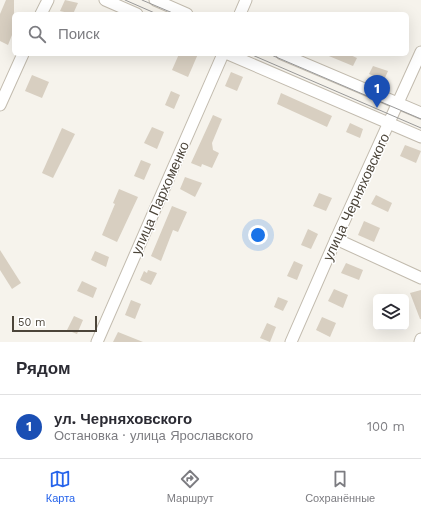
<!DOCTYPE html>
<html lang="ru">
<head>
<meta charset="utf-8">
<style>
	:root { --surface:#fff; --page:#f7f7f7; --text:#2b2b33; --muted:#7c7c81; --line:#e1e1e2; --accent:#2563eb }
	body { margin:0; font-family:"Work Sans",sans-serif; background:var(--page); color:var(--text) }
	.controls { position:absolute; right:12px; bottom:12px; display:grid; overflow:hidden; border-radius:6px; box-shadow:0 4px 16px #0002 }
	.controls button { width:36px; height:36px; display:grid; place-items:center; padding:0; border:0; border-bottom:1px solid var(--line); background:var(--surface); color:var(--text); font:20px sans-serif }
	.scale { position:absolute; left:12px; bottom:10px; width:85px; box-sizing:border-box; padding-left:4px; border:2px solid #4b4439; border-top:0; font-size:11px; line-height:14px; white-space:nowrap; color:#4b4439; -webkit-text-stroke:3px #fff; paint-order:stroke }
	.you { position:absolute; left:258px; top:235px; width:14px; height:14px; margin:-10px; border:3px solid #fff; border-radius:50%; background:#1a73e8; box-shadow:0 0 0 6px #1a73e833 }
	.badge { display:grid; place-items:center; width:26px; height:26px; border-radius:50%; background:var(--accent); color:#fff; font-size:13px; font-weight:700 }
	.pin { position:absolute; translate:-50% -33px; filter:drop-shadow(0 1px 2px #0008) }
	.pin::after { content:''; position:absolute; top:21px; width:14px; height:12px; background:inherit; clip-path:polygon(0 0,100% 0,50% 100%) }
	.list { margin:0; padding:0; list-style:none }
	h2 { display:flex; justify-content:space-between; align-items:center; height:52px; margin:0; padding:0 16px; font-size:17px }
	h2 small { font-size:13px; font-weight:400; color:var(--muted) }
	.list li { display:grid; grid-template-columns:26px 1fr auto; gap:12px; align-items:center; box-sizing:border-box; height:64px; padding:0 16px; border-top:1px solid var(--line) }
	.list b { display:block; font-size:15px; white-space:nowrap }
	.list p { margin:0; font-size:13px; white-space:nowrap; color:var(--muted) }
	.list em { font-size:13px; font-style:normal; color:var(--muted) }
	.icon { flex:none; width:22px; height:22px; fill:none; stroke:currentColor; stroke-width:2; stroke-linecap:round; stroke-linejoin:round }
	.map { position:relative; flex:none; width:421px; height:342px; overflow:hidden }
	.search { position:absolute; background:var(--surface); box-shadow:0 4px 16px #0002; left:12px; right:12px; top:12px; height:44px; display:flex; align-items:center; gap:10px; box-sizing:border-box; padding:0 14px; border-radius:6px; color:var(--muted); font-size:15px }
	.sheet { height:116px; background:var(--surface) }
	nav { display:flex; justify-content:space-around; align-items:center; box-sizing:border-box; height:56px; border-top:1px solid var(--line); background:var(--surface); font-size:11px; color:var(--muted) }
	nav a { display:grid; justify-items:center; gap:2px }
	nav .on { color:var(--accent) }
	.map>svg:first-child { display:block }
	.building { fill:#d8cfc1 }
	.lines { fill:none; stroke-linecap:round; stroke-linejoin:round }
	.minor-casing { stroke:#c2bbae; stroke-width:13 }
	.minor { stroke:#fff; stroke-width:11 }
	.tram { stroke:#9a9a9a; stroke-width:1 }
	.labels { text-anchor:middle; stroke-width:3; stroke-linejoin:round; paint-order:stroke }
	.street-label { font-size:14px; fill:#4b4439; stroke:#fff }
</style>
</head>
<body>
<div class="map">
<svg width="421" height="342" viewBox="0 0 421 342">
	<rect width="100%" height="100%" fill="#f6f3ec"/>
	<g class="building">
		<polygon points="6,0 14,0 14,30 8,45 0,41 0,14"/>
		<polygon points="65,0 78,3 73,14 60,11"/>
		<polygon points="179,54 198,54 188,77 172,70"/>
		<polygon points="324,54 348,54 357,58 353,66"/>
		<polygon points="373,66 388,71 384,80 369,74"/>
		<polygon points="231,72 243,77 237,91 225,86"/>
		<polygon points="32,75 49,82 42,98 25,91"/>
		<polygon points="171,91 180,95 174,109 165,105"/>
		<polygon points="281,93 332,116 327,127 277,104"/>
		<polygon points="213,115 222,119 212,143 213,150 219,153 212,168 202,164 201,167 191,163"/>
		<polygon points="350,123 363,129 360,138 346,132"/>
		<polygon points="152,127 164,132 157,149 144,143"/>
		<polygon points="62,128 75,134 53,178 42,173"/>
		<polygon points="405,145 421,151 416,163 400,156"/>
		<polygon points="141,160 151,164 144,180 134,176"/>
		<polygon points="185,177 202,183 195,197 180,189"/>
		<polygon points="119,189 138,197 117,242 102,235 115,204 113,203"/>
		<polygon points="319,193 332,198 326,211 313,206"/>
		<polygon points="376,195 392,203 388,212 371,204"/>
		<polygon points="172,206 187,212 178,232 173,230 161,261 151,256"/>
		<polygon points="364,221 380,228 374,242 358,235"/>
		<polygon points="308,229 318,234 311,249 301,245"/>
		<polygon points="0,250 21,283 12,289 0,270"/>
		<polygon points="95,251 109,257 106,267 91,260"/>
		<polygon points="294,261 303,265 297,280 287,276"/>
		<polygon points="346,263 363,270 359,280 341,273"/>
		<polygon points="148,270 157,273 151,285 140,280 144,271 147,273"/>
		<polygon points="82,281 97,288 93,298 77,291"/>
		<polygon points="334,289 348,295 343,308 328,301"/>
		<polygon points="421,290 421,319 420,319 410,293"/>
		<polygon points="278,297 288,301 283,311 274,307"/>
		<polygon points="131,300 141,304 135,319 125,315"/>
		<polygon points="74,316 83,320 77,334 67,330"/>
		<polygon points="322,317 336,323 330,337 316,330"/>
		<polygon points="267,323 276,327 270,342 260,338"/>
		<polygon points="118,332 143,342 113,342"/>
	</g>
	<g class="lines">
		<defs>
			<g id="minor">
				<polyline points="105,0 137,14"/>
				<polyline points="155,0 187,14"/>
				<polyline points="41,14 48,0"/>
				<polyline points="240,14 246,0"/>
				<polyline points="228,54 421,137"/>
				<polyline points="282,54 421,113"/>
				<polyline points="0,105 23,54"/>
				<polyline points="336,239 421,278"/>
				<polyline points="97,342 223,54"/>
				<polyline points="291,342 336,239 421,52"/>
				<polyline points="420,342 421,339"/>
			</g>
		</defs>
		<use href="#minor" class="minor-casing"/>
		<use href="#minor" class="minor"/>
		<g class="tram">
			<polyline points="125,0 157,14"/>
			<polyline points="142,0 175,14"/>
			<polyline points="250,54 421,128"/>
			<polyline points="269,54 421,119"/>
		</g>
	</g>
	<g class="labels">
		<g class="street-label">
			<text transform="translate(356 197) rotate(-65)" y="5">улица Черняховского</text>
			<text transform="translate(160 198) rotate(-66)" y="5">улица Пархоменко</text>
		</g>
	</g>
</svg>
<div class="controls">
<button><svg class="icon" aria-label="layers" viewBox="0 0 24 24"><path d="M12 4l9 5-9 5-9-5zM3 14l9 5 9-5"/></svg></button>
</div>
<div class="scale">50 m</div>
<div class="you"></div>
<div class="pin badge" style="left:377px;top:108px;background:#1a4fb4">1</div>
<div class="search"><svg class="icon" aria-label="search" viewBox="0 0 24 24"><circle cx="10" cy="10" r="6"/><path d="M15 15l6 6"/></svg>Поиск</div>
</div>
<section class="sheet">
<h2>Рядом<small></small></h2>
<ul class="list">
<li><span class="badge" style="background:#1a4fb4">1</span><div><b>ул. Черняховского</b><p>Остановка · улица Ярославского</p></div><em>100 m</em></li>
</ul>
</section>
<nav>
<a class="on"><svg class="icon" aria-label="map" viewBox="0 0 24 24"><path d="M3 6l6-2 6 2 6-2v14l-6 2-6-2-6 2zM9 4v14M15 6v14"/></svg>Карта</a>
<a><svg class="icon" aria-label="directions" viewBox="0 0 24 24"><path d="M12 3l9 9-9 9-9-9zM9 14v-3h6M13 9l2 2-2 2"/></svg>Маршрут</a>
<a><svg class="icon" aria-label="saved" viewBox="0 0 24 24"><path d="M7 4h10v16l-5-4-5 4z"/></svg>Сохранённые</a>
</nav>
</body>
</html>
